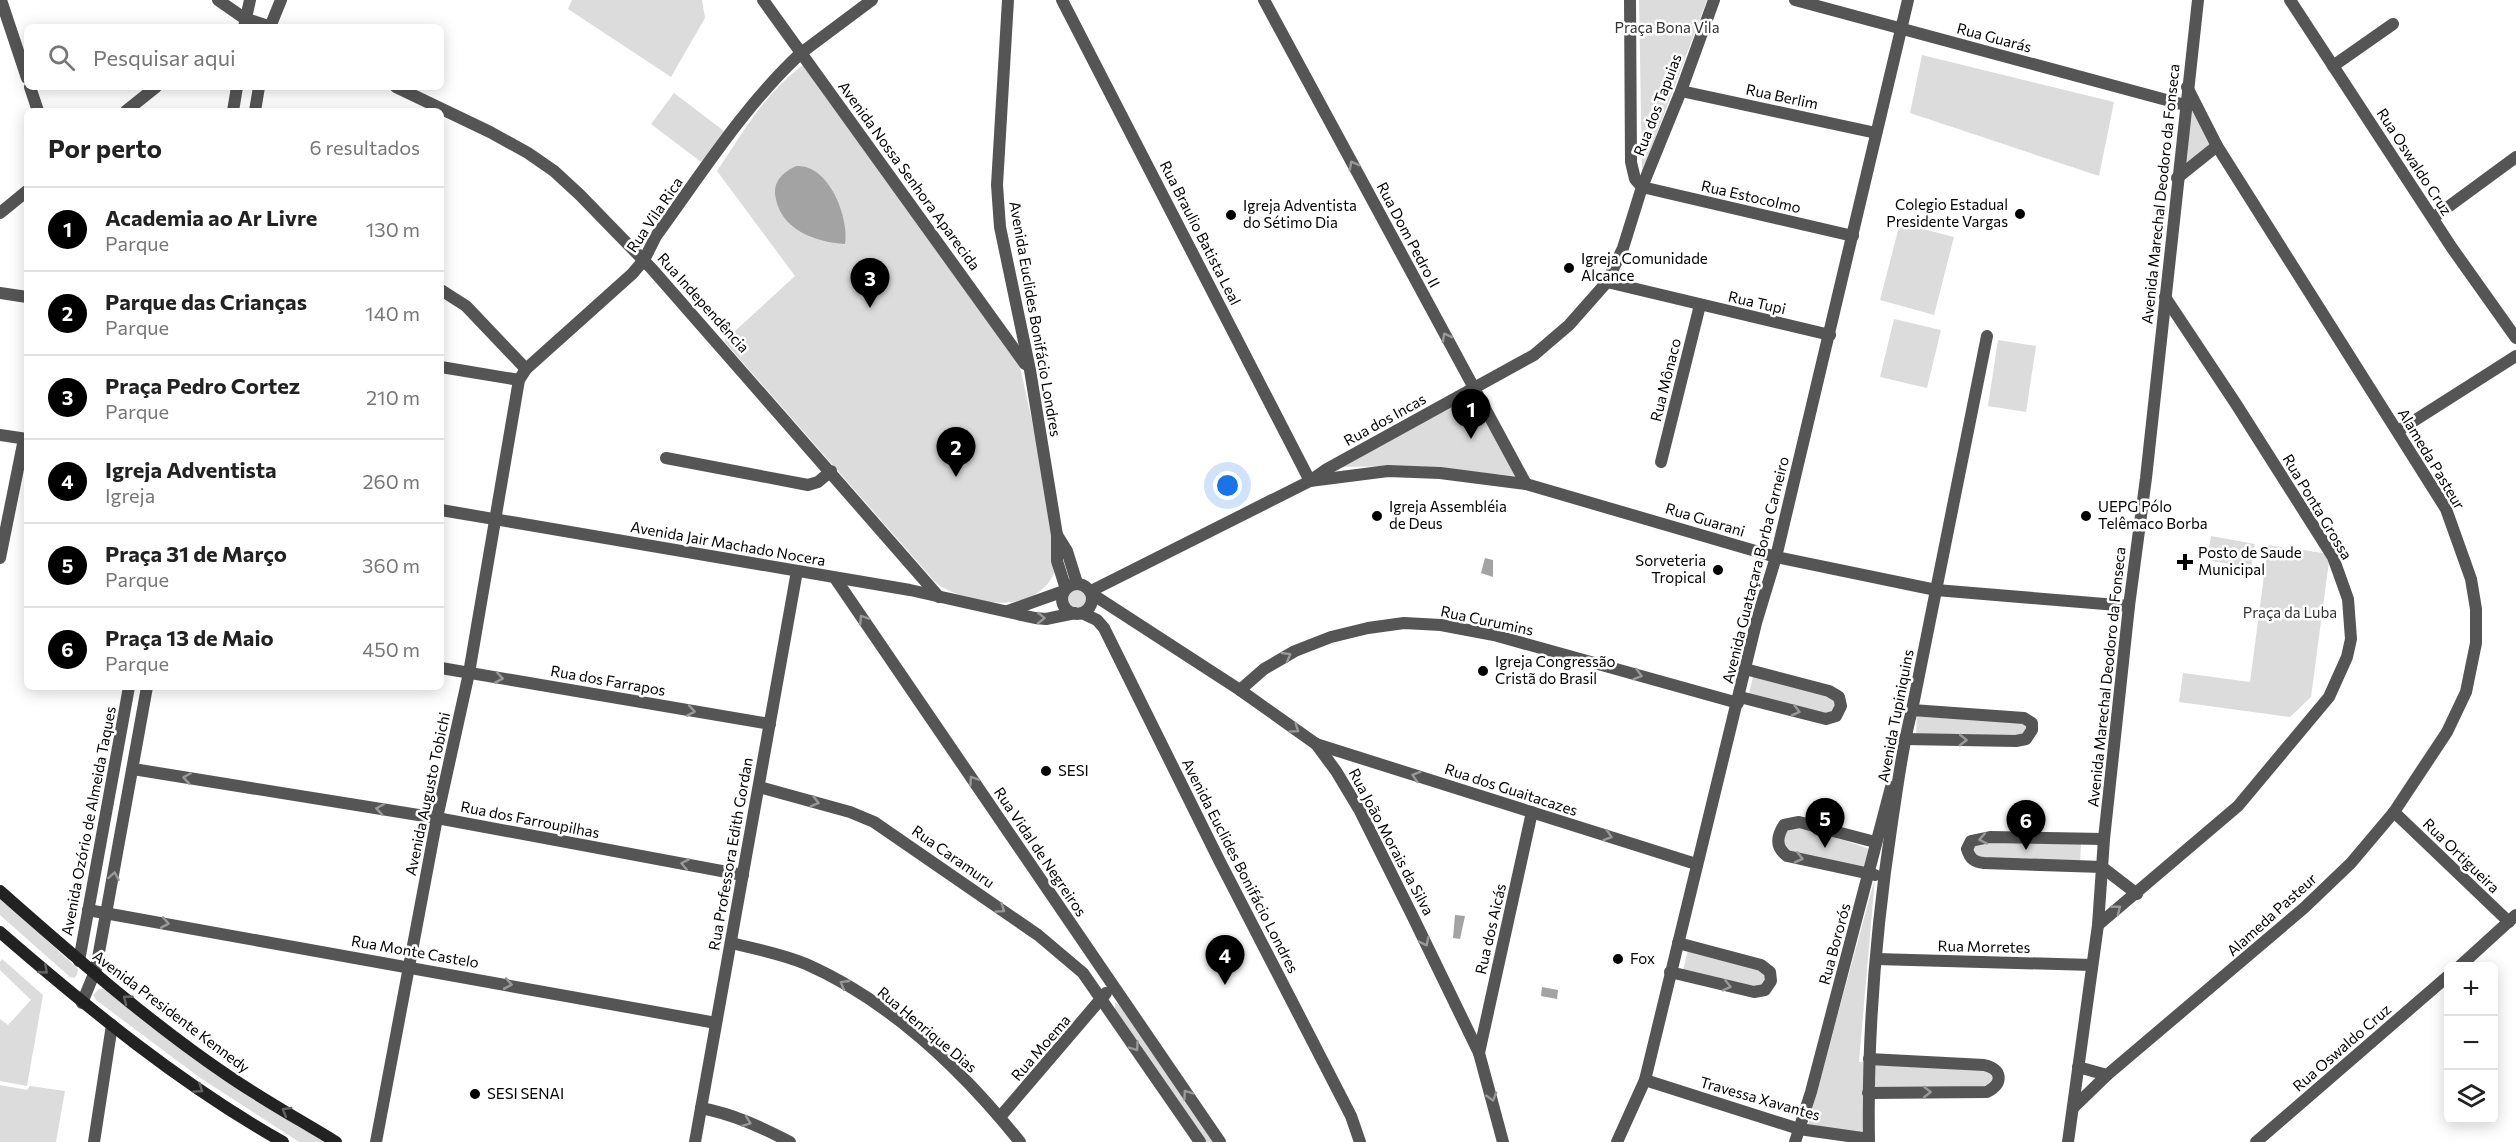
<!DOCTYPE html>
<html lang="pt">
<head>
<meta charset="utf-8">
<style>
	:root { --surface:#fff; --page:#f2f2f2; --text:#222; --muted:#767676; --line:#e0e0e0; --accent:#000 }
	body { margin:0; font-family:Commissioner,sans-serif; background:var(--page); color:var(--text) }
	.controls { position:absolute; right:18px; bottom:18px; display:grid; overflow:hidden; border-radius:9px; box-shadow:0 3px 15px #0003 }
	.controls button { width:54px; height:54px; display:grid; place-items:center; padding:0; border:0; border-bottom:2px solid var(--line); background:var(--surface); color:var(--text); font:30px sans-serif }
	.you { position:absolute; left:1228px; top:486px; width:21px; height:21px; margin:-15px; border:4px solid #fff; border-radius:50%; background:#1a73e8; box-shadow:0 0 0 9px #1a73e833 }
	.badge { display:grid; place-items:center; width:39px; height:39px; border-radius:50%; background:var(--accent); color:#fff; font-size:20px; font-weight:700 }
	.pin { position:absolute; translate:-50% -50px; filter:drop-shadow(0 2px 3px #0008) }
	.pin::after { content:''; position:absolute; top:32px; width:21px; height:18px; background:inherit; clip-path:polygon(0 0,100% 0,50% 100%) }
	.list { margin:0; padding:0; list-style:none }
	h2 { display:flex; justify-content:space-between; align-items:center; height:78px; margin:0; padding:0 24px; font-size:26px }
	h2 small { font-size:20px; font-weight:400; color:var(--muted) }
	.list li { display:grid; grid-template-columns:39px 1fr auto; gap:18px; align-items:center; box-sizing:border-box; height:84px; padding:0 24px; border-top:2px solid var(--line) }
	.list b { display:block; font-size:22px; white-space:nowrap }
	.list p { margin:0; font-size:20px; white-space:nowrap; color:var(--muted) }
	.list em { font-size:20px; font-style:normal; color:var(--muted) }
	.icon { flex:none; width:33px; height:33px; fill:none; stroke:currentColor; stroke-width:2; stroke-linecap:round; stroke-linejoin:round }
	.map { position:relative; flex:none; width:2516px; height:1142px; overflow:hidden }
	.search { position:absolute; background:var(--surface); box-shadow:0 3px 15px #0003; left:24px; top:24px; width:420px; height:66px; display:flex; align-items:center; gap:15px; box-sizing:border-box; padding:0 21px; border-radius:9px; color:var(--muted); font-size:22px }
	.panel { position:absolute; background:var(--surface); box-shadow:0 3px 15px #0003; left:24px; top:108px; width:420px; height:582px; border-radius:9px }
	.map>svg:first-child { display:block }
	.green { fill:#dcdcdc }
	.water { fill:#a3a3a3 }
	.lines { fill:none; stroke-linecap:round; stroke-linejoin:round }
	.minor { stroke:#555; stroke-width:12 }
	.tertiary { stroke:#555; stroke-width:12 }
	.secondary { stroke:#222; stroke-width:12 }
	.oneway { stroke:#999 }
	.oneway2 { stroke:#646464 }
	.poi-dot { fill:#000; stroke:#fff; stroke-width:2 }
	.labels { text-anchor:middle; stroke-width:5; stroke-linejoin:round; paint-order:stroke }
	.park-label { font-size:15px; fill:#333; stroke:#fff }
	.street-label { font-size:15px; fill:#000; stroke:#fff }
	.poi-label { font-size:15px; fill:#000; stroke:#fff; text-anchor:start }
</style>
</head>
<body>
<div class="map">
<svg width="2516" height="1142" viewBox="0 0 2516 1142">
	<rect width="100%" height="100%" fill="#fff"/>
	<g class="green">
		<polygon points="572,0 702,0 705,18 671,77 568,9"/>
		<polygon points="1639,0 1707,0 1642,173"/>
		<polygon points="1922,55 2114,102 2099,176 1910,113"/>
		<path d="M803 65 1019 362 1045 481 1056 568C1040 617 971 606 937 584L724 341 795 276 717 171C743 132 765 93 803 65Z"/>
		<polygon points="674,93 724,131 701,162 651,124"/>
		<polygon points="2191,101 2211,143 2181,170"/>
		<polygon points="1900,223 1954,237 1934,315 1880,300"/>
		<polygon points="1894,319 1941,330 1927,388 1880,377"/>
		<polygon points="1998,340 2036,346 2026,412 1988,406"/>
		<polygon points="1475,394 1515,476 1413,466 1337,467"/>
		<polygon points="2211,536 2255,544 2251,568 2212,561 2209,548"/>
		<polygon points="2268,545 2330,554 2311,697 2290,717 2179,702 2183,673 2250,682"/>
		<circle cx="1078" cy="598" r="12"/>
		<polygon points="1754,672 1838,698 1834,715 1748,698"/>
		<polygon points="1917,715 2021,721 2030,728 2023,736 1916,734"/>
		<polygon points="1795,824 1870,849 1865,872 1787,852 1782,846 1782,833"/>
		<polygon points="1975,843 2081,843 2080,865 1974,859 1972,847"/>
		<polygon points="1875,878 1859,1062 1984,1067 1992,1068 1995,1080 1985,1090 1862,1091 1863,1137 1807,1128"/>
		<polygon points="0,897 78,969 77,975 74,978 70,977 0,915"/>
		<polygon points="1689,946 1768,971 1764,989 1682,974"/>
		<polygon points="2,959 43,995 27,1086 0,1081 0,1019 8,1025 31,1000 0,970 0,962"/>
		<polygon points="99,989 107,989 330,1142 299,1142 199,1077 96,1000 93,995"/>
		<polygon points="1115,1003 1122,1006 1218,1142 1202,1142 1115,1011"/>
		<polygon points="0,1085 27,1090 30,1086 65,1091 56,1142 0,1142"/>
	</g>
	<g class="water">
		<path d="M796 166C829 164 849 217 845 244 814 242 779 229 775 194 774 180 784 172 796 166Z"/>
		<polygon points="1485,558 1493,560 1493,577 1481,573"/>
		<polygon points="1455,915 1465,916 1460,939 1453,938"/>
		<polygon points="1542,987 1558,990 1557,999 1541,996"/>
	</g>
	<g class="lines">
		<g class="minor">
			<polyline points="1,0 27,78"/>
			<polyline points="218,0 244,18 271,27"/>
			<polyline points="1264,0 1526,484"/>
			<polyline points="1714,0 1681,91 1642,187 1853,236"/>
			<polyline points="1795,0 2185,105"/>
			<polyline points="2290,0 2452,248 2516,338"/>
			<polyline points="801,53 872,0"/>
			<polyline points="2333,66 2393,24"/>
			<polyline points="30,87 38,111"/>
			<polyline points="396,87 490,132 528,153 554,171 580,195 652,269 939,597"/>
			<polyline points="1681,91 1876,133"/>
			<polyline points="2177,178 2217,146"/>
			<polyline points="2433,218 2516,157"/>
			<polyline points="1607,282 1830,335"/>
			<polyline points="441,290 466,306 526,369"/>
			<polyline points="0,293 27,297"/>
			<polyline points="441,367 519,380"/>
			<polyline points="2398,431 2516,356"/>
			<polyline points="666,458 808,485 818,482 831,471"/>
			<polyline points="1661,462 1700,305"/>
			<polyline points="1310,481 1327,469 1534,355 1569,325 1607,282 1623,248 1642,187 1635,179 1631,162 1630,0"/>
			<polyline points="0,558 24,439"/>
			<polyline points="835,578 1220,1142"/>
			<polyline points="1092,594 1240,690 1316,744 1336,771 1360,811 1412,915 1479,1053 1503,1142"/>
			<polyline points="441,668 770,724"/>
			<polyline points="1240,690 1264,669 1295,651 1331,637 1368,628 1404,623 1441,625 1494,635 1738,703"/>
			<polyline points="1740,697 1826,719 1836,716 1841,706 1839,697 1829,691 1745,669"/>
			<polyline points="1904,739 2016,741 2026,739 2032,730 2032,723 2024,718 1912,710"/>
			<polyline points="1316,744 1696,864"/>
			<polyline points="133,769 437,818 743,875"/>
			<polyline points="759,787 850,812 874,822 1038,935 1083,973 1200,1142"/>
			<polyline points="2394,812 2509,922"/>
			<path d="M2104 839 1990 837 1971 841 1967 849C1970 859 1974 862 1984 863L2102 867 2137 894"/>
			<path d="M1875 842 1799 822 1784 825C1777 836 1775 847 1787 856L1875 875"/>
			<polyline points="88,910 716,1023"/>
			<polyline points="2098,925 2238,806 2329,697 2347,657 2351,639 2348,599 2333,557 2236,404 2165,297"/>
			<path d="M731 943C756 949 782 954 806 964 890 1001 963 1071 1020 1142"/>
			<polyline points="1876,959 2092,965"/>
			<polyline points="2460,966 2516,915"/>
			<polyline points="1670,972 1754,992 1765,990 1771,981 1770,972 1761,965 1678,943"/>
			<polyline points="1479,1053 1532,812"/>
			<polyline points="2078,1067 2107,1075"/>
			<polyline points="1645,1080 1799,1129 1869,1139"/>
			<path d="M1868 1093 1987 1092C2004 1083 2002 1069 1984 1065L1869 1059"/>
			<path d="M701 1108C733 1114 761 1127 790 1142"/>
			<polyline points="2073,1108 2107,1075 2304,908 2351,863 2394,812 2447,732 2466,692 2476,643 2476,609 2471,579 2446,509 2217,146 2187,87"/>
			<polyline points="1000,1117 1106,993"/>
			<polyline points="94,1142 112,1025"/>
			<polyline points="695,1142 797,571"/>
			<polyline points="1795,1142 1811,1092 1891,787"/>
			<path d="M1869 1142C1867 1035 1876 928 1892 822 1898 784 1902 747 1912 710L1987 336"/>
			<polyline points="2256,1142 2448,976"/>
		</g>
		<g class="tertiary">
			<polyline points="763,0 1025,364"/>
			<polyline points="1008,0 997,185 1000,227 1030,370 1057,535 1057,561 1066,589"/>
			<polyline points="1062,0 1310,481"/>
			<polyline points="244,27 250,0"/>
			<polyline points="270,27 281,0"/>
			<polyline points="126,111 156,87"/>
			<polyline points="233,111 237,87"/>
			<polyline points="255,111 259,87"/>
			<polyline points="0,213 27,191"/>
			<polyline points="0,435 27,439"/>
			<polyline points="441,510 910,590 1035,618 1046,619 1075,613"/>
			<polyline points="1057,535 1067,551 1077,583"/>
			<circle cx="1077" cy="599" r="15"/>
			<polyline points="1091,591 1310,481 1388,471 1440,473 1526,484 1776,557 1936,590 2129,606"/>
			<polyline points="1008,611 1064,591"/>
			<polyline points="1082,613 1097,620 1104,628 1219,860 1351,1116 1360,1142"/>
			<polyline points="79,961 129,687"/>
			<polyline points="82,1003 96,969 147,687"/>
			<path d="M376 1142 437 818 469 673 519 380 526 369 632 274 644 260 656 236C702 173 744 106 801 53"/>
			<polyline points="1617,1142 1645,1080 1756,623 1776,557 1908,0"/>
			<polyline points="2068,1142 2098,925 2104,839 2129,606 2146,478 2198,0"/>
		</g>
		<g class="secondary">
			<path d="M0 891C73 955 146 1020 227 1075 262 1099 300 1120 336 1142"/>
			<path d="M0 932C89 1009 180 1084 283 1142"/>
		</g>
	</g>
	<defs><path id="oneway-chevron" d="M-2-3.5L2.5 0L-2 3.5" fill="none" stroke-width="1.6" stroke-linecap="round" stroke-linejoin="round" transform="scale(1.5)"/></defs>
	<g class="oneway">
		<use href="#oneway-chevron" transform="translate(1353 165) rotate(-118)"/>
		<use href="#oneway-chevron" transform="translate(1446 337) rotate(-118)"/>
		<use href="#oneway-chevron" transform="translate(1041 618) rotate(1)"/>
		<use href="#oneway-chevron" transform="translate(863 619) rotate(-124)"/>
		<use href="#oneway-chevron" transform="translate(1287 656) rotate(-30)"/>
		<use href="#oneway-chevron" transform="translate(1638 675) rotate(16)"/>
		<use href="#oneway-chevron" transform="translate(499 678) rotate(10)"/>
		<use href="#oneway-chevron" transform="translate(691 711) rotate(10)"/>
		<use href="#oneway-chevron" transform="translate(1796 711) rotate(14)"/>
		<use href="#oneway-chevron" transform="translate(1295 729) rotate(35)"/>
		<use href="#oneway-chevron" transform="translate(1963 740) rotate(1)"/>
		<use href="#oneway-chevron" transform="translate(1416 776) rotate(-163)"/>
		<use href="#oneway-chevron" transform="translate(187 778) rotate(-171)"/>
		<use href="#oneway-chevron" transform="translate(973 780) rotate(-124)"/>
		<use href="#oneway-chevron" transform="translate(815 802) rotate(15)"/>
		<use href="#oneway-chevron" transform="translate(380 809) rotate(-171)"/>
		<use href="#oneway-chevron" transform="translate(1608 836) rotate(18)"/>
		<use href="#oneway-chevron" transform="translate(1983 839) rotate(169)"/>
		<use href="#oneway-chevron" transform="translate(1799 858) rotate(13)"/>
		<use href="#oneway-chevron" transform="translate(685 864) rotate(-169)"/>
		<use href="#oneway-chevron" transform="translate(114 876) rotate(-80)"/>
		<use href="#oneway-chevron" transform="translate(1001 909) rotate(35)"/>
		<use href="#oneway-chevron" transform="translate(2117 909) rotate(-38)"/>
		<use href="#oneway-chevron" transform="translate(165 923) rotate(10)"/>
		<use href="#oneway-chevron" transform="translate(1425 942) rotate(64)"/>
		<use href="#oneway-chevron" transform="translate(508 984) rotate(10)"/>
		<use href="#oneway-chevron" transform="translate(844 984) rotate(-150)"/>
		<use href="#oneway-chevron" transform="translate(1727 986) rotate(14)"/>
		<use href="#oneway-chevron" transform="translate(1135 1047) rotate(55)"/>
		<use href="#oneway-chevron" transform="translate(1927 1092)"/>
		<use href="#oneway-chevron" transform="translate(1187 1094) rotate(-125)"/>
		<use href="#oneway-chevron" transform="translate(1492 1097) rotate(74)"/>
		<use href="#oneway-chevron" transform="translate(747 1122) rotate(21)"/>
	</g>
	<g class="oneway2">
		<use href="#oneway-chevron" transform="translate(44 970) rotate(41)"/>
		<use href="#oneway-chevron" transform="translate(127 999) rotate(-142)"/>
		<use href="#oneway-chevron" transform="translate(199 1089) rotate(34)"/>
		<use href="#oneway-chevron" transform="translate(286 1111) rotate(-149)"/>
	</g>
	<g class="poi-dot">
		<circle cx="2020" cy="214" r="6"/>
		<circle cx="1231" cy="215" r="6"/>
		<circle cx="1569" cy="268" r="6"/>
		<circle cx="1377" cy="516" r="6"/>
		<circle cx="2086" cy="516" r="6"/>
		<path d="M2182 553h6v6h6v6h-6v6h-6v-6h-6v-6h6z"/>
		<circle cx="1718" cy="570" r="6"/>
		<circle cx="1483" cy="671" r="6"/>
		<circle cx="1046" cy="771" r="6"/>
		<circle cx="1618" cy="959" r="6"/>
		<circle cx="475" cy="1094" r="6"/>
	</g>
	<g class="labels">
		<g class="park-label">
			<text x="1667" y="33">Praça Bona Vila</text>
			<text x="2290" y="618">Praça da Luba</text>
		</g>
		<g class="street-label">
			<text transform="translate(1994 38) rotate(15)" y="5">Rua Guarás</text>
			<text transform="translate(1782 97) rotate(12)" y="5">Rua Berlim</text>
			<text transform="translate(1658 105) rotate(-69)" y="5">Rua dos Tapuias</text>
			<text transform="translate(2414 162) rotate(57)" y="5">Rua Oswaldo Cruz</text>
			<text transform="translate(909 176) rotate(54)" y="5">Avenida Nossa Senhora Aparecida</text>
			<text transform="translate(2161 194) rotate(-84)" y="5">Avenida Marechal Deodoro da Fonseca</text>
			<text transform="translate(1751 197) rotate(13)" y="5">Rua Estocolmo</text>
			<text transform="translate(655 215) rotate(-56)" y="5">Rua Vila Rica</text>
			<text transform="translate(1200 233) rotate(63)" y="5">Rua Braulio Batista Leal</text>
			<text transform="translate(1408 235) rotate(62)" y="5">Rua Dom Pedro II</text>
			<text transform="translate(703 303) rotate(48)" y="5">Rua Independência</text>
			<text transform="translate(1757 303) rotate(13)" y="5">Rua Tupi</text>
			<text transform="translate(1035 319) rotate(80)" y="5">Avenida Euclides Bonifácio Londres</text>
			<text transform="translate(1666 380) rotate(-76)" y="5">Rua Mônaco</text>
			<text transform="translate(1385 420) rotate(-29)" y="5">Rua dos Incas</text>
			<text transform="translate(2431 459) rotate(59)" y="5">Alameda Pasteur</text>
			<text transform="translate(2317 507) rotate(59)" y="5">Rua Ponta Grossa</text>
			<text transform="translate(1705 520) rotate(17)" y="5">Rua Guarani</text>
			<text transform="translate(728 544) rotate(10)" y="5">Avenida Jair Machado Nocera</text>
			<text transform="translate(1756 570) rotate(-76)" y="5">Avenida Guataçara Borba Carneiro</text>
			<text transform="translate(1487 621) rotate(12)" y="5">Rua Curumins</text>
			<text transform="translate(2107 677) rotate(-84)" y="5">Avenida Marechal Deodoro da Fonseca</text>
			<text transform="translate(608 681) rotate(10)" y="5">Rua dos Farrapos</text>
			<text transform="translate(1896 716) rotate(-79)" y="5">Avenida Tupiniquins</text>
			<text transform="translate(1511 790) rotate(18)" y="5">Rua dos Guaitacazes</text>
			<text transform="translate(428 794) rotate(-78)" y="5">Avenida Augusto Tobichi</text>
			<text transform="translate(530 820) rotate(11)" y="5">Rua dos Farroupilhas</text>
			<text transform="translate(89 821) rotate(-79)" y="5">Avenida Ozório de Almeida Taques</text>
			<text transform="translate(1391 842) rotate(62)" y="5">Rua João Morais da Silva</text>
			<text transform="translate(1040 852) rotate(56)" y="5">Rua Vidal de Negreiros</text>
			<text transform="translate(731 854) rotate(-80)" y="5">Rua Professora Edith Gordan</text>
			<text transform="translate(2461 856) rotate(44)" y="5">Rua Ortigueira</text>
			<text transform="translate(953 857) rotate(35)" y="5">Rua Caramuru</text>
			<text transform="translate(1240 866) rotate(63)" y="5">Avenida Euclides Bonifácio Londres</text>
			<text transform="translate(2272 915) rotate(-42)" y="5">Alameda Pasteur</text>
			<text transform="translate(1491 929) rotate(-77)" y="5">Rua dos Aicás</text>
			<text transform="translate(1835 944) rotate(-75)" y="5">Rua Bororós</text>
			<text transform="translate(1984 947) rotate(1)" y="5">Rua Morretes</text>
			<text transform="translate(415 952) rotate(10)" y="5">Rua Monte Castelo</text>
			<text transform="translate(171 1012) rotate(37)" y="5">Avenida Presidente Kennedy</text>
			<text transform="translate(927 1030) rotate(40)" y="5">Rua Henrique Dias</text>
			<text transform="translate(1041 1048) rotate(-49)" y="5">Rua Moema</text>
			<text transform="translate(2342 1048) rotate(-41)" y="5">Rua Oswaldo Cruz</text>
			<text transform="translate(1760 1099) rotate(16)" y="5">Travessa Xavantes</text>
		</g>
		<g class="poi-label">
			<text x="2008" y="210" text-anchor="end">Colegio Estadual<tspan x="2008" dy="17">Presidente Vargas</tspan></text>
			<text x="1243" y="211">Igreja Adventista<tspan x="1243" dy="17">do Sétimo Dia</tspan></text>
			<text x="1581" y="264">Igreja Comunidade<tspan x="1581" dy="17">Alcance</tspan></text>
			<text x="1389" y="512">Igreja Assembléia<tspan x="1389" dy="17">de Deus</tspan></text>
			<text x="2098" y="512">UEPG Pólo<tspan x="2098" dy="17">Telêmaco Borba</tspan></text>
			<text x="2198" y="558">Posto de Saude<tspan x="2198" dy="17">Municipal</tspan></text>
			<text x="1706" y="566" text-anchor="end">Sorveteria<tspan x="1706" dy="17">Tropical</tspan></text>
			<text x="1495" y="667">Igreja Congressão<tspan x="1495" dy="17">Cristã do Brasil</tspan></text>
			<text x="1058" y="776">SESI</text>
			<text x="1630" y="964">Fox</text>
			<text x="487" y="1099">SESI SENAI</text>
		</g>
	</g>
</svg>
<div class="controls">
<button>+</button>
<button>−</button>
<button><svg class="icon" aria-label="layers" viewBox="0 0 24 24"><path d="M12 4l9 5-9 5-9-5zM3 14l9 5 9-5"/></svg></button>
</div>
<div class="you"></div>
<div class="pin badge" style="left:1471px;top:439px">1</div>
<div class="pin badge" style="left:956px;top:477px">2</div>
<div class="pin badge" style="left:870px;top:308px">3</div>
<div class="pin badge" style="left:1225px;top:985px">4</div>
<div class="pin badge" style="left:1825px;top:848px">5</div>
<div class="pin badge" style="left:2026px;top:850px">6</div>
<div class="search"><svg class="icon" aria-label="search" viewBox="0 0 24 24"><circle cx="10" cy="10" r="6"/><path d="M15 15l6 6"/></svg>Pesquisar aqui</div>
<section class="panel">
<h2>Por perto<small>6 resultados</small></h2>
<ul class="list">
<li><span class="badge">1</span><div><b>Academia ao Ar Livre</b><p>Parque</p></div><em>130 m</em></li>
<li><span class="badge">2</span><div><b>Parque das Crianças</b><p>Parque</p></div><em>140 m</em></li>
<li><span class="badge">3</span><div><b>Praça Pedro Cortez</b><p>Parque</p></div><em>210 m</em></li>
<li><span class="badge">4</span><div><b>Igreja Adventista</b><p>Igreja</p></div><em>260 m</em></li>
<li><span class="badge">5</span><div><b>Praça 31 de Março</b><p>Parque</p></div><em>360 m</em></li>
<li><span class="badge">6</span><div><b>Praça 13 de Maio</b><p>Parque</p></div><em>450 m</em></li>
</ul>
</section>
</div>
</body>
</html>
